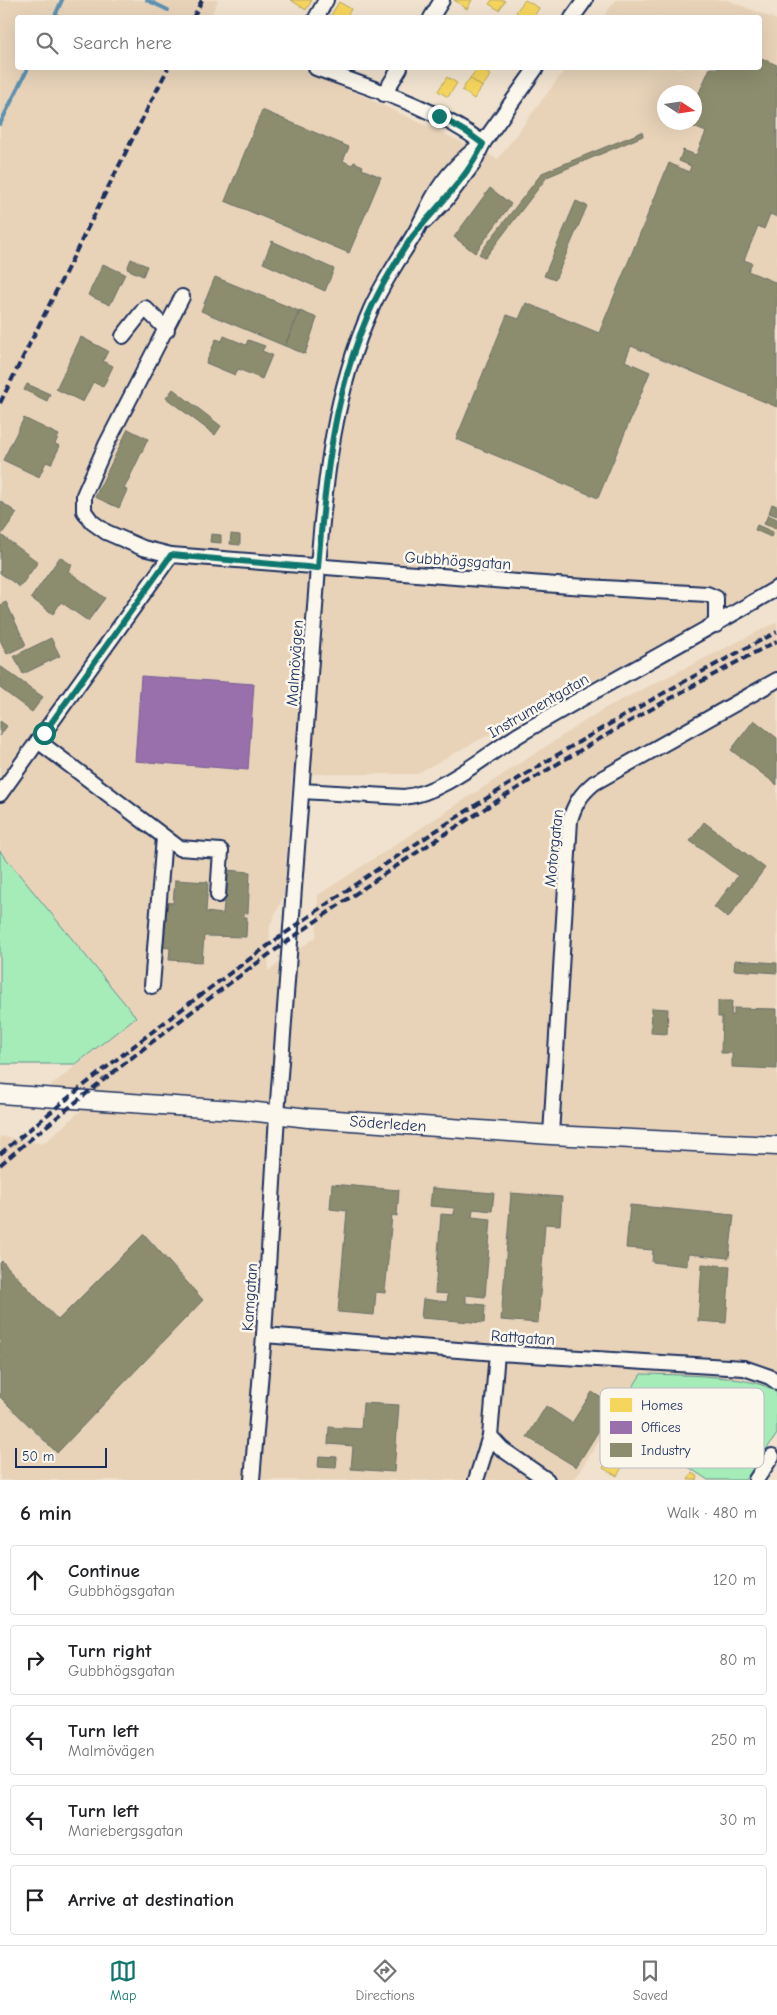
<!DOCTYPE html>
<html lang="en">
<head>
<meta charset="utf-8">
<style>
	:root { --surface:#fff; --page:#f6f6f6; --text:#202124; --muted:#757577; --line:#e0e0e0; --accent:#0f766e }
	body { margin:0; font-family:"Comic Neue",sans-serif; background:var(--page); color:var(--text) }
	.compass { position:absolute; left:657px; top:85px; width:45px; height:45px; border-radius:50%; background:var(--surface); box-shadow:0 5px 20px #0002; rotate:102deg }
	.scale { position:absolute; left:15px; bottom:12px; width:92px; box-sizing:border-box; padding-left:5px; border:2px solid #1b2f5e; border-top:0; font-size:14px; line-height:18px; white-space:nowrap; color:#1b2f5e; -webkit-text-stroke:4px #fbf7ec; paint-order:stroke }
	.stop { position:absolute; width:15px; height:15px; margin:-11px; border:4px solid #0f766e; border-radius:50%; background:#fff }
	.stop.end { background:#0f766e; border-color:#fff; box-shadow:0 1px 5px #0008 }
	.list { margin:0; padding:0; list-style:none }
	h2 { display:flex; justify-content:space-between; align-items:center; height:65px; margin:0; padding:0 20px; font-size:21px }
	h2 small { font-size:16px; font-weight:400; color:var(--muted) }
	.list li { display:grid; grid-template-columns:32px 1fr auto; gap:15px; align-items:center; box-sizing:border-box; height:70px; margin:0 10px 10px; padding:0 10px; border:1px solid var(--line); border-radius:5px }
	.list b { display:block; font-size:19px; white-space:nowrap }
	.list p { margin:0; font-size:16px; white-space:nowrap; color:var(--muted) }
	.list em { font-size:16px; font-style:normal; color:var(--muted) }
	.icon { flex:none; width:28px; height:28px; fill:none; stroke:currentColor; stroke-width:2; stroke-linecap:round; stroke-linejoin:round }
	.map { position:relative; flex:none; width:777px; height:1480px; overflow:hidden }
	.search { position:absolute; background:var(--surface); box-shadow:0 5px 20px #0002; left:15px; right:15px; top:15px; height:55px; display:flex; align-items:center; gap:12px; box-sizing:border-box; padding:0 18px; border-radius:5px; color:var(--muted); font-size:19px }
	.sheet { height:465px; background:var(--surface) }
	nav { display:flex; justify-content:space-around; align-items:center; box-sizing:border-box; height:70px; border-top:1px solid var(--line); background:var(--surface); font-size:14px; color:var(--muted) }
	nav a { display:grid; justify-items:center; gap:2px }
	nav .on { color:var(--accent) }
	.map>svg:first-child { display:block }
	.built { fill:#e8d3b9; fill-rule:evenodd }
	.green { fill:#a5ecb8; stroke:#608e8b }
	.homes { fill:#f6d55c; stroke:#b4a35d }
	.offices { fill:#9970ab; stroke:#735c94 }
	.industry { fill:#8c8c6e; stroke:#6a7069 }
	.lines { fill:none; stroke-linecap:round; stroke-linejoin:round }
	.stream { stroke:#5c91b1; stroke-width:4 }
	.minor-casing { stroke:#1b2f5e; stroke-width:18 }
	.tertiary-casing { stroke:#1b2f5e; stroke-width:21 }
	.minor { stroke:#fbf7ec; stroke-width:14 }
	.tertiary { stroke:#fbf7ec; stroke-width:18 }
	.rail { stroke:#1b2f5e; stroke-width:4; stroke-dasharray:8 4; stroke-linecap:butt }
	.route { stroke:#0f766e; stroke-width:6 }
	.labels { text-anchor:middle; stroke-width:5; stroke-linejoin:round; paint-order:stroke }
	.street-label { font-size:16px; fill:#1b2f5e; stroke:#fbf7ec }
	.key { fill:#fbf7ec; stroke:#b8bbc1; stroke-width:1 }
	.key-label { font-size:14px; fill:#1b2f5e }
</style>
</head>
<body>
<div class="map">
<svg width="777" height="1480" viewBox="0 0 777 1480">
	<rect width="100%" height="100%" fill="#f0e2ce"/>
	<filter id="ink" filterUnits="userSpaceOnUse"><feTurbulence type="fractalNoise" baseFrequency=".02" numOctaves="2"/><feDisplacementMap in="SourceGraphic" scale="10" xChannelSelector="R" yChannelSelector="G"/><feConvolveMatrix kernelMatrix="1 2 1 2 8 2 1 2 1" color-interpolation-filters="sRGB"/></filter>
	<g filter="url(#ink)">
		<path class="built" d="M0 0H218L210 17 18 18V68H303L498 159 566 68H760V18L603 17 616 0H727L777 20V585L492 733 416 774H292L284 896 270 925 268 971 316 937 318 895 605 708 777 622V1390L748 1379 641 1374 574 1480H0V1136L43 1144 103 1091 47 1089 136 1017 0 851ZM664 92H694V122H664Z"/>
		<g class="green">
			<polygon points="0,851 136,1017 76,1064 0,1064"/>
			<path d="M641 1374C674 1375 752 1374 777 1392V1434L745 1480H708L614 1418Z"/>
		</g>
		<g class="homes">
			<polygon points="291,0 312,0 306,10"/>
			<polygon points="454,0 472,0 467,9"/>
			<polygon points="492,0 503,0 505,1 499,10 489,4"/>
			<polygon points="525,0 539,8 533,18 524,18 516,12"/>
			<polygon points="339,2 351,9 346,18 330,17"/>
			<polygon points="478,68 491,75 482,87 470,78"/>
			<polygon points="447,77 457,83 448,97 438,91"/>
			<polygon points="470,78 482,87 474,99 462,90"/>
			<polygon points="612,1454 625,1462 617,1476 603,1468"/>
			<polygon points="692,1473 698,1477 697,1480 688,1480"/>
		</g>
		<polygon class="offices" points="141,676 254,684 248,770 135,761"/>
		<g class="industry">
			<polygon points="760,58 777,65 777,217 770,214 764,229 758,226 744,260 752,263 748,271 777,283 777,407 631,346 625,361 650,372 598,498 456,439 507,315 519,319 526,303 599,333 669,163 689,172 691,166 679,161 683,150 696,155 706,132 686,124 694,122 694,104 710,68 760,68"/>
			<polygon points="262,110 349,147 343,161 352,165 354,162 363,166 362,169 381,177 349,253 225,201"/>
			<polygon points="642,132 643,136 547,177 485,258 479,254 542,173"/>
			<polygon points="490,188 511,204 475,253 454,237"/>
			<polygon points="576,201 587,206 555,280 544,276"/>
			<polygon points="272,241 334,269 325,291 263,263"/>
			<polygon points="131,259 147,266 143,276 127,269"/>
			<polygon points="103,264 125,274 110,305 88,295"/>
			<polygon points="215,277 299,311 285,346 201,311"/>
			<polygon points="300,311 317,318 305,354 285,346"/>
			<polygon points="224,336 246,345 248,340 265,346 262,351 272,355 262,379 238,369 235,375 206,363 216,339 222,341"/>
			<polygon points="81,337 108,351 103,361 113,366 103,387 93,382 83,402 56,389"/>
			<polygon points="27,384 50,394 47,401 24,390"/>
			<polygon points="173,389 221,426 215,435 166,398"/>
			<polygon points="24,418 59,435 55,444 60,446 51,464 46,462 39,477 3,460"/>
			<polygon points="128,429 148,439 124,489 127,490 119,508 95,497"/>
			<polygon points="0,501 17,513 1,535 38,562 20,587 0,573"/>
			<polygon points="772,504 777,506 777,516 769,513"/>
			<polygon points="768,515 777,519 777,529 764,524"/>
			<polygon points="757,525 773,532 771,537 755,530"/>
			<polygon points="211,534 221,535 221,543 210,542"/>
			<polygon points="231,534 240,535 240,545 230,544"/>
			<polygon points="60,557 72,565 68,571 105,598 88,621 61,602 53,614 31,598"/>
			<polygon points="6,602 26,645 7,654 0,640 0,605"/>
			<polygon points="51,638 60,656 23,674 14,656"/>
			<polygon points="0,666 43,697 32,712 0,688"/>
			<polygon points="754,720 777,738 777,785 731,750"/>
			<polygon points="0,721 7,726 0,736"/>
			<polygon points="704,822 765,868 728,918 714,907 738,876 690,841"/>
			<polygon points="227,870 250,872 248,913 244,913 244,917 247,917 246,937 204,936 202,962 169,960 170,948 159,947 162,902 173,903 175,880 208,882 206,912 223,914"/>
			<polygon points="735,960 777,963 777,973 734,970"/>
			<polygon points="718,1001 732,1001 731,1015 734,1015 734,1008 777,1009 777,1069 732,1067 732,1053 721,1053 722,1017 718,1017"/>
			<polygon points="652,1008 668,1009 667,1034 651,1033"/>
			<polygon points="332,1184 399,1190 397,1216 392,1215 385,1293 376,1292 374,1315 338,1312 347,1211 330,1209"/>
			<polygon points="432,1188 494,1193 492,1211 473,1209 472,1217 491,1219 485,1297 466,1295 466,1303 485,1305 484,1323 421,1318 423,1299 447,1302 448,1294 435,1293 441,1214 454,1215 454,1208 430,1206"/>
			<polygon points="511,1193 562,1197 560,1225 545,1224 538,1323 501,1320"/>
			<polygon points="630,1205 734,1215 729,1258 688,1254 687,1266 652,1262 653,1250 626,1248"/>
			<polygon points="144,1234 203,1300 57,1453 0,1397 0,1263 2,1261 58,1320"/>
			<polygon points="702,1264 730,1266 726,1323 698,1321"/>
			<polygon points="592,1392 614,1406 576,1467 527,1437 546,1406 572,1423"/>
			<polygon points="363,1403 399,1405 394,1472 351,1469 353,1446 328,1444 329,1427 361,1429"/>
			<polygon points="319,1456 337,1457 336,1468 318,1467"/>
		</g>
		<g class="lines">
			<g class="stream">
				<polyline points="147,0 168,10"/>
				<polyline points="54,18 62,0"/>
				<polyline points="0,124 28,68"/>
			</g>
			<defs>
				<g id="minor">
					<polyline points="316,18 326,0"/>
					<polyline points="431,18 442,0"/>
					<polyline points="572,18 585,0"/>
					<path d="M316 68C373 89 434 107 483 143"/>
					<polyline points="384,94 400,68"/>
					<polyline points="426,220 445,201 473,164 483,143 536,68"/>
					<polyline points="123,336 145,308 167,330"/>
					<polyline points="171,555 143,548 106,532 92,522 84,511 84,495 106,445 182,297"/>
					<polyline points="38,741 179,848 221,851 218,895"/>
					<path d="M302 791 404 797C443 793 486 755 520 734 604 684 692 639 777 588"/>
					<polyline points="0,794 171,555 570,586 707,594 716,598 716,625"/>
					<polyline points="152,986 164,837"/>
					<path d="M551 1135 570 820C575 803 581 794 594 783L777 680"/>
					<polyline points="264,1335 497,1353 744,1368 770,1377 777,1382"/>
					<polyline points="490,1436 502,1449 547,1480"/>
					<path d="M252 1480 264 1335 277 1115 318 567C325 478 334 392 371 309 383 282 400 258 415 233 422 221 427 208 434 196 446 175 464 157 483 143"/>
					<polyline points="476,1480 490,1436 497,1353"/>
					<polyline points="756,1480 772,1456"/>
				</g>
				<polyline id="tertiary" points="0,1094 248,1111 308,1118 551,1135 777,1146"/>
			</defs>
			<use href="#minor" class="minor-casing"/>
			<use href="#tertiary" class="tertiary-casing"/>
			<use href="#minor" class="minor"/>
			<use href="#tertiary" class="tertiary"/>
			<g class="rail">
				<polyline points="193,18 202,0"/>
				<polyline points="0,403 168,68"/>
				<path d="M0 1154C240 953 499 776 777 632"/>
				<path d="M0 1165C56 1117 114 1071 173 1026 362 881 565 751 777 641"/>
			</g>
		</g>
	</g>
	<g class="lines" filter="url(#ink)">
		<path class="route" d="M44 733 171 555 318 568C326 466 337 358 392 269 400 256 407 242 417 231 442 201 466 179 483 144L468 133 439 116"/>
	</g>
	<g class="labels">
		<g class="street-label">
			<text transform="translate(458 560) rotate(4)" y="6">Gubbhögsgatan</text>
			<text transform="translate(294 663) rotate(-86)" y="6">Malmövägen</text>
			<text transform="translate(538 705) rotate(-30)" y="6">Instrumentgatan</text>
			<text transform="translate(553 848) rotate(-84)" y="6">Motorgatan</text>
			<text transform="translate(388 1123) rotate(4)" y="6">Söderleden</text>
			<text transform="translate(249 1297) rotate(-86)" y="6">Kamgatan</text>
			<text transform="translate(523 1337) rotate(4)" y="6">Rattgatan</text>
		</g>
	</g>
	<rect x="600" y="1388" width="164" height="80" rx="8" class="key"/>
	<rect x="610" y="1398" width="22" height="14" fill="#f6d55c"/>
	<rect x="610" y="1421" width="22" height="13" fill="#9970ab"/>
	<rect x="610" y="1443" width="22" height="14" fill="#8c8c6e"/>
	<g class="key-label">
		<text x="641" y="1410">Homes</text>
		<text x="641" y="1432">Offices</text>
		<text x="641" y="1455">Industry</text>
	</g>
</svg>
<svg class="compass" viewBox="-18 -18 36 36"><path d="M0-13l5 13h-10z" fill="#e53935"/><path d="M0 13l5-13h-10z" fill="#757577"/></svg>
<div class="scale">50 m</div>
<div class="stop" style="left:44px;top:733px"></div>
<div class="stop end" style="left:439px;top:116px"></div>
<div class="search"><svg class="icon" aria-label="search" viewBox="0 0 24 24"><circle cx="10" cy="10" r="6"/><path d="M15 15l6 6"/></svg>Search here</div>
</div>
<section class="sheet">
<h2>6 min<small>Walk · 480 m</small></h2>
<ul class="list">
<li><svg class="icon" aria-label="ahead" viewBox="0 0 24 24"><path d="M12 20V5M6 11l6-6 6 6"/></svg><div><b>Continue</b><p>Gubbhögsgatan</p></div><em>120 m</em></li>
<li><svg class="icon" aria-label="right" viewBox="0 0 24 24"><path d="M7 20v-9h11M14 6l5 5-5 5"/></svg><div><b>Turn right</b><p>Gubbhögsgatan</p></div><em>80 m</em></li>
<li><svg class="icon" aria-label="left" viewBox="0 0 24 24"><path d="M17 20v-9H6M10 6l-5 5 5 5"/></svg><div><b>Turn left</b><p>Malmövägen</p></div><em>250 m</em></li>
<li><svg class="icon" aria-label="left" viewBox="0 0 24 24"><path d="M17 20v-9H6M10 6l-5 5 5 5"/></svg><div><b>Turn left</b><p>Mariebergsgatan</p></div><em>30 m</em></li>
<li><svg class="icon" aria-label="arrive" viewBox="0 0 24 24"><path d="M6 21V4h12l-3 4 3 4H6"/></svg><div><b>Arrive at destination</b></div></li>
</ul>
</section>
<nav>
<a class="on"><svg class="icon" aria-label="map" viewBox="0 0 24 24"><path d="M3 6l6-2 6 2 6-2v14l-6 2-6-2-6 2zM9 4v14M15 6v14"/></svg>Map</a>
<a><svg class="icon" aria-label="directions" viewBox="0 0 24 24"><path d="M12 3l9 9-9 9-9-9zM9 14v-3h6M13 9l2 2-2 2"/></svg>Directions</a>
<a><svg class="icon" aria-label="saved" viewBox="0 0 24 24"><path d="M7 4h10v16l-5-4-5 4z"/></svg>Saved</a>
</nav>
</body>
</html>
